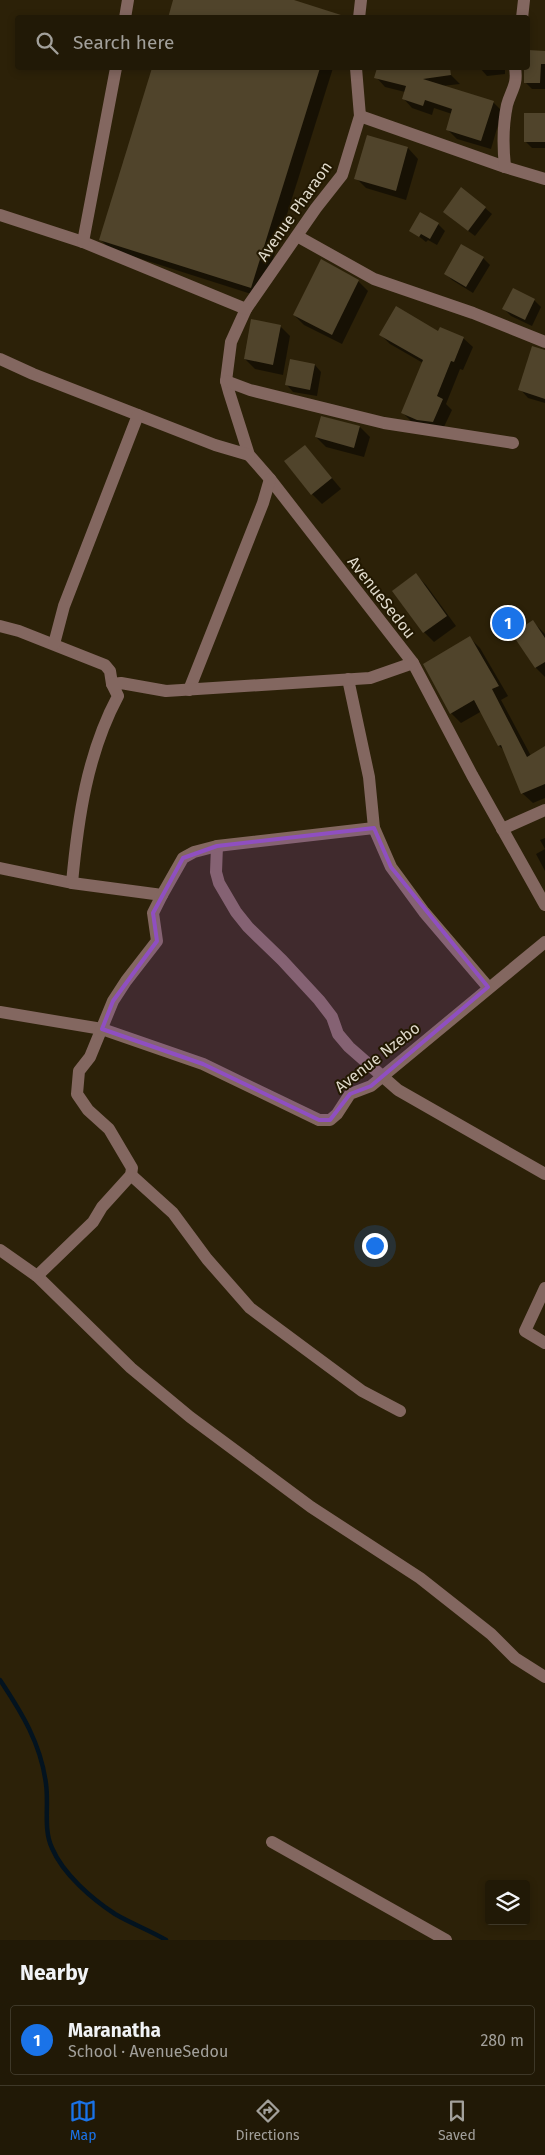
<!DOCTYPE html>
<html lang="en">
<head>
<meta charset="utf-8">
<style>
	:root { --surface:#211906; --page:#292210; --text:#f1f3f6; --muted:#a2a09b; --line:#3e3828; --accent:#1a73e8 }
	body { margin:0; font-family:"Fira Sans",sans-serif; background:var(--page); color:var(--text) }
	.controls { position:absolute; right:15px; bottom:15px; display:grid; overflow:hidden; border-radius:5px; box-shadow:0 2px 8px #0003 }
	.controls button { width:45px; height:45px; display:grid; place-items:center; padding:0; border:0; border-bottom:1px solid var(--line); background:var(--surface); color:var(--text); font:25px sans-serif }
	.you { position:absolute; left:374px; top:1245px; width:18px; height:18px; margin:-12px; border:4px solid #fff; border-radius:50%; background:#1a73e8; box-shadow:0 0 0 8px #1a73e833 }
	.badge { display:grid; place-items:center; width:32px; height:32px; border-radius:50%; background:var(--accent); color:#fff; font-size:16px; font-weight:700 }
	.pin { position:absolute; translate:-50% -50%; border:2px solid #fff; box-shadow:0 1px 5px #0006 }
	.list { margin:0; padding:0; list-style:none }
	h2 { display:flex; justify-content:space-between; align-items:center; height:65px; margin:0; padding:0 20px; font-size:21px }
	h2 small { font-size:16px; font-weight:400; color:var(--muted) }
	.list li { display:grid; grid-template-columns:32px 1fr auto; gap:15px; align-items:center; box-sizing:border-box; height:70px; margin:0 10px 10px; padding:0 10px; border:1px solid var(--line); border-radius:5px }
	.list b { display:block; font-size:19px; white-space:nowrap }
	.list p { margin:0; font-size:16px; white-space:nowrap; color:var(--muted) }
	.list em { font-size:16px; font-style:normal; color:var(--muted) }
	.icon { flex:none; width:28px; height:28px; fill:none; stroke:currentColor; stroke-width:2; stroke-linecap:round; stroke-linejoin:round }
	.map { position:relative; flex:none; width:545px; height:1940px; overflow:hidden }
	.search { position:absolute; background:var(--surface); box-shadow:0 2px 8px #0003; left:15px; right:15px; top:15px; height:55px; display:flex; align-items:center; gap:12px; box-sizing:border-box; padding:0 18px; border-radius:5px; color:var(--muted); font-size:19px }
	.sheet { height:145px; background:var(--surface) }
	nav { display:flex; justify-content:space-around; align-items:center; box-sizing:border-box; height:70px; border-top:1px solid var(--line); background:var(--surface); font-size:14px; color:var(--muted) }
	nav a { display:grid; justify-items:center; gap:2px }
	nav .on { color:var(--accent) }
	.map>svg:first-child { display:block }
	.shadow { fill:#0007 }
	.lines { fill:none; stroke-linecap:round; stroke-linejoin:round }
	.stream { stroke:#03131f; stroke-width:4.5 }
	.building { fill:#50442b }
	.minor { stroke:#836760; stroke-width:12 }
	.marked { fill:#8f4fc1; fill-opacity:0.2; stroke:#8f4fc1; stroke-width:4; stroke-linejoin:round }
	.labels { text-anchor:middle; stroke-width:4; stroke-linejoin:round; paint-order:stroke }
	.street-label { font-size:16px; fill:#dfd9ca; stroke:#221801 }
</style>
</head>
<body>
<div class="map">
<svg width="545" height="1940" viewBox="0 0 545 1940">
	<rect width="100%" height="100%" fill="#2c2108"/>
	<g class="shadow">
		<polygon points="528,51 545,52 545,89 532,89 525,82"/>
		<polygon points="154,68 333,68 261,297 110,249 100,239"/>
		<polygon points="378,68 431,68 451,75 460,84 442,86 493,102 502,111 491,149 457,139 447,129 452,114 434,108 432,115 412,108 403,98 405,92 385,87 376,77"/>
		<polygon points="480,68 505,68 505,74 487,76"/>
		<polygon points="545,115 545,148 532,148 525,141"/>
		<polygon points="367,137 408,148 418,159 406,200 366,188 356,178"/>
		<polygon points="485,208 492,214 475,236 451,218"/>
		<polygon points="420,214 438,224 445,231 437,245 428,240 426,242 411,230"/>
		<polygon points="483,258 490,265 473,293 452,280 445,273"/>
		<polygon points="358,281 368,291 342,344 304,325 294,315"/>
		<polygon points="534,300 541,307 532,326 511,316 504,309"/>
		<polygon points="280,326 290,336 283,375 255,369 245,359"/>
		<polygon points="381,335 463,338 473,347 463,370 460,369 446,404 452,410 442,431 412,422 403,413 423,363 390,344"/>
		<polygon points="545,351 545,403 528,398 520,389"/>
		<polygon points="315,365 321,372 317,396 293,392 287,385"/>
		<polygon points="360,427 370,437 364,457 326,447 316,437"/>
		<polygon points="305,446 341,489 322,504 312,494"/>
		<polygon points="416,575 426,585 456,626 434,642 424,632 394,591"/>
		<polygon points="533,622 545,634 545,677 536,668 514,634"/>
		<polygon points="470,638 480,648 508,696 501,700 531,756 545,748 545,798 533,803 522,793 504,750 499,746 482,711 461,723 451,713"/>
		<polygon points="545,838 545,871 536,854 545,849 540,840"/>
	</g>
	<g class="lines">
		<path class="stream" d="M0 1680C22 1713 41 1744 46 1784 49 1805 43 1829 52 1848 63 1874 92 1899 115 1914 132 1924 149 1930 166 1940"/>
	</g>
	<g class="building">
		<polygon points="173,0 294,0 341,15 340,18 168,18"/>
		<polygon points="528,50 545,51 545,64 541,64 540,83 524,83 524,68 528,68"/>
		<polygon points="152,68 320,68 251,288 99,240"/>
		<polygon points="377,68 450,68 451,75 423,79 494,101 481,141 446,130 452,109 425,100 423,106 402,99 406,86 374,78"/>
		<rect x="524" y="113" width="21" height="29"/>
		<polygon points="367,135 408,147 396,191 354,179"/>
		<polygon points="461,187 486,207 468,231 443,212"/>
		<polygon points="420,212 439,223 430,239 421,234 419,237 409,231"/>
		<polygon points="461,244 484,257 466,287 444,274"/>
		<polygon points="321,259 359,280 332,335 293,315"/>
		<polygon points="513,288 535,299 525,320 502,309"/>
		<polygon points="396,306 438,331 440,327 464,337 454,362 451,361 437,396 443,399 433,422 417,420 401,413 423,360 379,335"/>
		<polygon points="251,319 281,325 273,365 244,359"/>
		<polygon points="532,346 545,350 545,399 518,390"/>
		<polygon points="290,359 315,364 310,390 285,385"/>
		<polygon points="321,416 360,426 354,448 315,437"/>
		<polygon points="305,445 332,478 311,495 284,461"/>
		<polygon points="416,573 447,616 423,633 392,591"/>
		<polygon points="533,620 545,638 545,662 535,668 512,634"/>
		<polygon points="470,636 499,686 492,689 527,757 545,746 545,784 521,794 501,745 498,746 474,700 450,714 423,664"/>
	</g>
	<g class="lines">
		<g class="minor">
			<polyline points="125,18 128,0"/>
			<polyline points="359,18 361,0"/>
			<polyline points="522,18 524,0"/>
			<polyline points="356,68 360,116 342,175 316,208 246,309 231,342 226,381 229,392 249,455 270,479 413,663 472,775 545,905"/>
			<polyline points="360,116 505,167 545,179"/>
			<path d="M505 167C503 148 503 124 507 105 511 90 518 85 515 68"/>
			<polyline points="0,215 83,242 246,309"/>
			<polyline points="297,236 374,279 473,313 545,342"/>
			<polyline points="83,242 116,68"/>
			<polyline points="0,359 33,374 215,445 249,455"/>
			<polyline points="226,381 250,390 384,423 513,443"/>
			<polyline points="0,626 19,631 105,665 110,671 112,684"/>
			<polyline points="54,644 64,606 138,415"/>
			<polyline points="348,679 369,777 374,828 391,867 424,912 488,987"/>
			<polyline points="189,690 263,503 270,479"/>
			<polyline points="502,829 545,810"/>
			<polyline points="217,846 216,872 219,883 236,912 248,927 282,960 319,1000 332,1017 338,1034 349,1047 398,1090 545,1174"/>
			<path d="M0 868 72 883C78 818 87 754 118 696L112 684 121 683 166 691 370 678 413 663"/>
			<polyline points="72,883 162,895 183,858 194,852 217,846 374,828"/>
			<polyline points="0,1012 102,1029 203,1064 319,1120 330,1120 337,1114 350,1094 371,1086 545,942"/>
			<polyline points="131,1175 173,1213 207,1259 250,1308 362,1391 400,1411"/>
			<polyline points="0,1250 37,1276 131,1368 190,1417 311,1507 420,1578 491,1634 515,1658 545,1677"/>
			<polyline points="37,1276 93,1222 102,1207 131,1175 132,1168 109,1129 88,1110 77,1094 79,1071 90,1057 113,1001 126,981 157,941 153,913 162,895"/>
			<polyline points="545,1288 525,1331 545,1343"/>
			<polyline points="272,1842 446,1940"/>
		</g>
	</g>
	<path class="marked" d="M374 828 391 867 488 987 371 1086 350 1094 330 1120H319L203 1064 102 1029 113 1001 157 941 153 913 183 858 217 846Z"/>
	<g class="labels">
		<g class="street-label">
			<text transform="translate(294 211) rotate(-55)" y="6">Avenue Pharaon</text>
			<text transform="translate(382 597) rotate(52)" y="6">AvenueSedou</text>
			<text transform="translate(377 1057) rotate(-38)" y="6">Avenue Nzebo</text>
		</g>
	</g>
</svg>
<div class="controls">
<button><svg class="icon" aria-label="layers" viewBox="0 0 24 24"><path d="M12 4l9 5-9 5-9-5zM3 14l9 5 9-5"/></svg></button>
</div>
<div class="you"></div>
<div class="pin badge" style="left:508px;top:623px">1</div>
<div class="search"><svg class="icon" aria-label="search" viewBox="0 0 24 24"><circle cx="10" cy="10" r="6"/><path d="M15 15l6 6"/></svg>Search here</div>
</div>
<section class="sheet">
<h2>Nearby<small></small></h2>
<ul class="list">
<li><span class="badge">1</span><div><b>Maranatha</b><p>School · AvenueSedou</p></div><em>280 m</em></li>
</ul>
</section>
<nav>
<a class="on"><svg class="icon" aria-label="map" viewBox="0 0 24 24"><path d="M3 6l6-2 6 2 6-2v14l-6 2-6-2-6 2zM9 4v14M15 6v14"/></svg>Map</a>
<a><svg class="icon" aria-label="directions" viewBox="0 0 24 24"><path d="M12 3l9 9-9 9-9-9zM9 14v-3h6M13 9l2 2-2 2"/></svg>Directions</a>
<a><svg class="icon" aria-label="saved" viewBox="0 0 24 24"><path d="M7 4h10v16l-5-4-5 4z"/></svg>Saved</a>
</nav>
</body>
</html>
